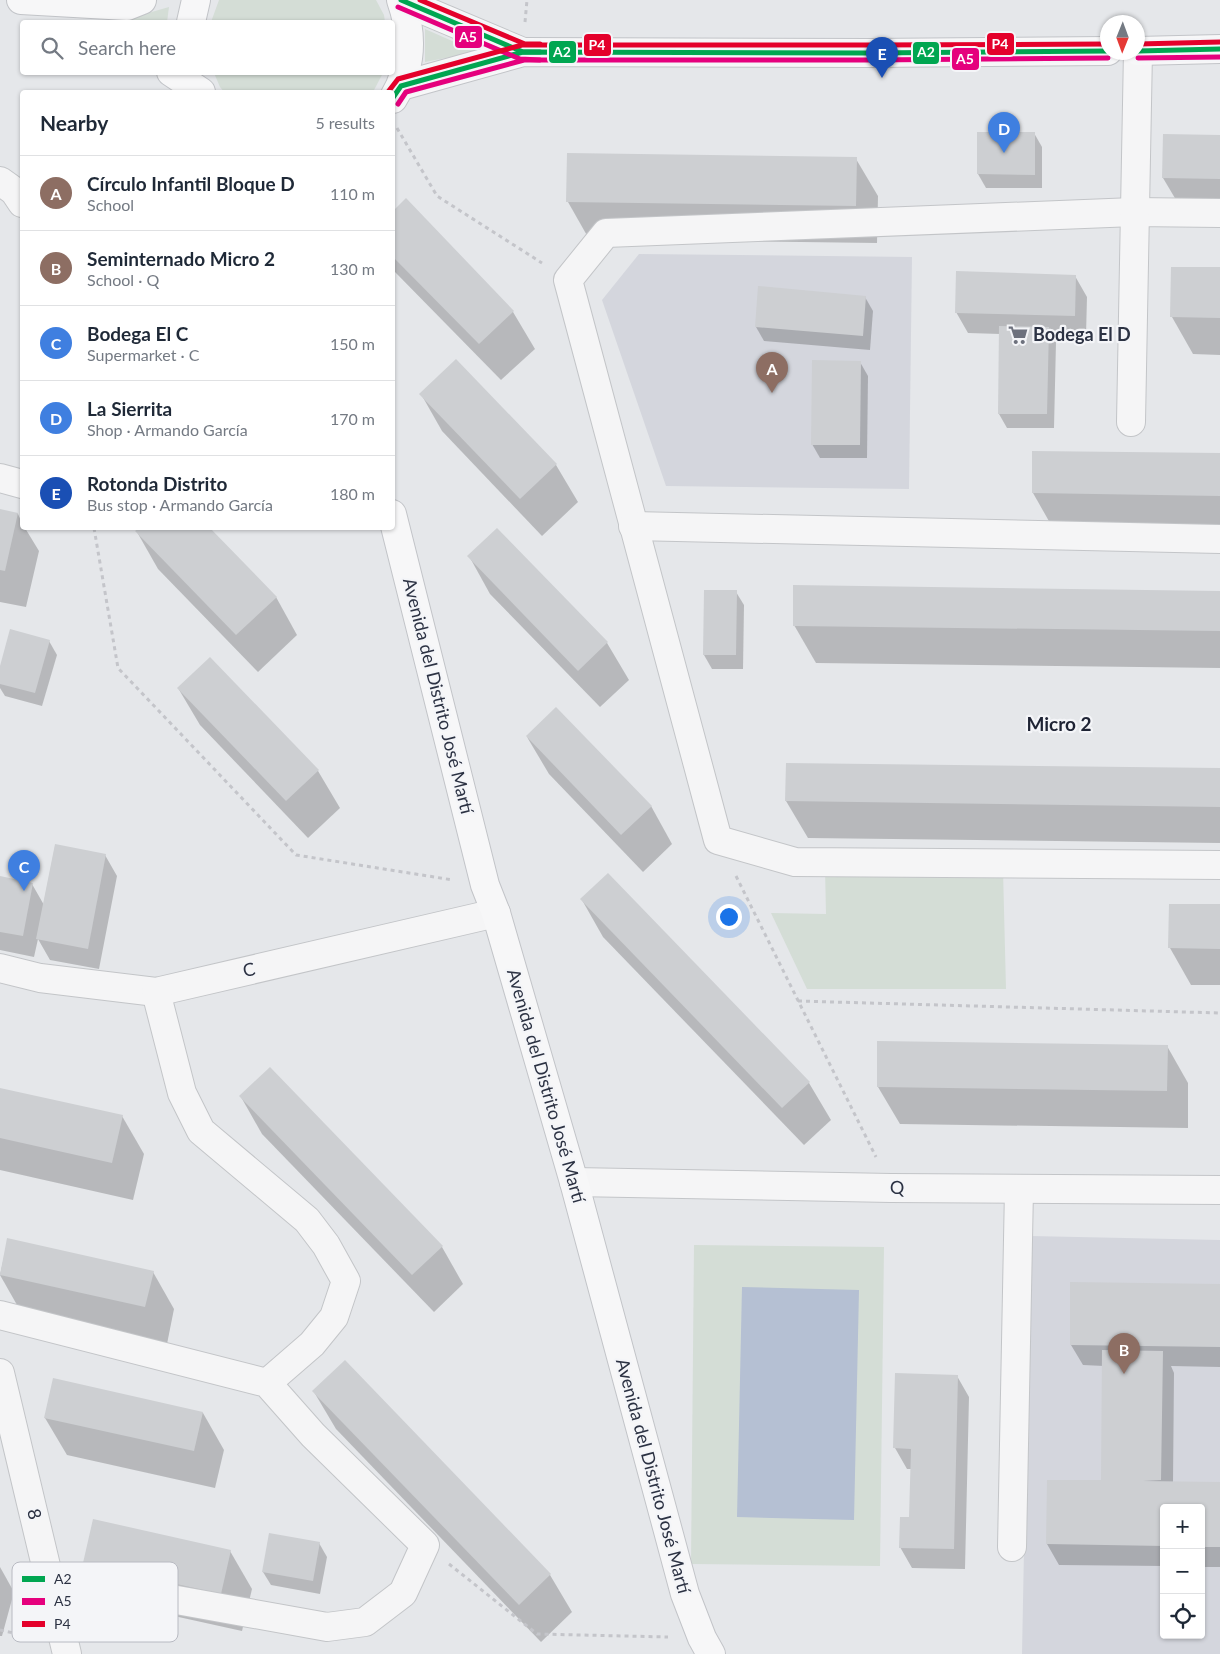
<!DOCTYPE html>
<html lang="en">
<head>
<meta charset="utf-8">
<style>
	:root { --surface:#fff; --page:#f6f6f7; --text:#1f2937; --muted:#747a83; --line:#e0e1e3; --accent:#6d717d }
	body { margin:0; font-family:Lato,sans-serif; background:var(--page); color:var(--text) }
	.controls { position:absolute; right:15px; bottom:15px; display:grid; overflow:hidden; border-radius:5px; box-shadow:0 1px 4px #0004 }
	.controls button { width:45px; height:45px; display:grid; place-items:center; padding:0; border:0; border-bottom:1px solid var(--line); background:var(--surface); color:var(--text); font:25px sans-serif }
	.compass { position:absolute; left:1100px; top:15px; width:45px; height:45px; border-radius:50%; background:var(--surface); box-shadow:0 1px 4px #0004; rotate:181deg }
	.you { position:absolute; left:728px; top:916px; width:18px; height:18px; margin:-12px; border:4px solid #fff; border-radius:50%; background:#1a73e8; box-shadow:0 0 0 8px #1a73e833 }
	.badge { display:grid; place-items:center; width:32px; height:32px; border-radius:50%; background:var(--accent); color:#fff; font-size:16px; font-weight:700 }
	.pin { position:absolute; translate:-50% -41px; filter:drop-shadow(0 1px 2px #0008) }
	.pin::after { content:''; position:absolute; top:26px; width:18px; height:15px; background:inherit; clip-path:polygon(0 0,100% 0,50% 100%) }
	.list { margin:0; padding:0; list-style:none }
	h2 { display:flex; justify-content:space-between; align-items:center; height:65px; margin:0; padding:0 20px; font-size:21px }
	h2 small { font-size:16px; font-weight:400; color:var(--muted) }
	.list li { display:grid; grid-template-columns:32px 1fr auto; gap:15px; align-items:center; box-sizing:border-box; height:75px; padding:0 20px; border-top:1px solid var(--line) }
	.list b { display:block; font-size:19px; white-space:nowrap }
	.list p { margin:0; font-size:16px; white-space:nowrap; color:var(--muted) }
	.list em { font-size:16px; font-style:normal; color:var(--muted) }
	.icon { flex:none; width:28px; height:28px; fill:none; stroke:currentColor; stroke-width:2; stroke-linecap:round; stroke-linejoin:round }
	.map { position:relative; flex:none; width:1220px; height:1654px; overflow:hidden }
	.search { position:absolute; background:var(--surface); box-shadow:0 1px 4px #0004; left:20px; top:20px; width:375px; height:55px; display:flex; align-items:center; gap:12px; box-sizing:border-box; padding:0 18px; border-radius:5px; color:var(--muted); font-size:19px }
	.panel { position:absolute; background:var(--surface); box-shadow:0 1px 4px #0004; left:20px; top:90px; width:375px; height:440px; border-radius:5px }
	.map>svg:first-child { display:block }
	.built { fill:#d4d6dd; fill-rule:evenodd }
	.green { fill:#d4ddd6 }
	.water { fill:#b5c0d3 }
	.shadow { fill:#0003 }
	.building { fill:#cdcfd2 }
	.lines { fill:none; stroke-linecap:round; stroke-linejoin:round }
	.minor-casing { stroke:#c3c5c8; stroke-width:30 }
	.major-casing { stroke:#c2c4c8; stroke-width:30 }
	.path { stroke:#c4c5ca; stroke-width:3; stroke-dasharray:4 4; stroke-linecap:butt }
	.minor { stroke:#f5f5f6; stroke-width:28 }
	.major { stroke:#f7f7f8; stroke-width:28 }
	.bus-1-casing { stroke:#f4f5f8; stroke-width:9 }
	.bus-2-casing { stroke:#f4f5f8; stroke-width:9 }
	.bus-3-casing { stroke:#f4f5f8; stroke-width:9 }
	.bus-1 { stroke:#00a651; stroke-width:5 }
	.bus-2 { stroke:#e5007d; stroke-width:5 }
	.bus-3 { stroke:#e4002b; stroke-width:5 }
	.labels { text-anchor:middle; stroke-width:4.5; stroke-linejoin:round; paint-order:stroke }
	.poi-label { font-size:18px; font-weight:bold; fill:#2c3243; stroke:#f4f5f8; text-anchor:start }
	.street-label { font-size:18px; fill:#2c3243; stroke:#f4f5f8 }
	.neighbourhood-label { font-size:19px; font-weight:bold; fill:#1e2334; stroke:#f4f5f8 }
	.key { fill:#f4f5f8; stroke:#b8bac2; stroke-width:1 }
	.key-label { font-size:14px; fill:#2c3243 }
	.line-badge { stroke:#f4f5f8; stroke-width:2 }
	.badge-label { font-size:14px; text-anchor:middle; font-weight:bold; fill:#fff }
</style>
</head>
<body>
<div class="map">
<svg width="1220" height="1654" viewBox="0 0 1220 1654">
	<rect width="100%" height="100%" fill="#e5e7ea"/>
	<g class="built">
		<polygon points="639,254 912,257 909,489 666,486 602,300"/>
		<path d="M1030 1236 1220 1240V1654H1022ZM1164 1508H1201V1635H1164Z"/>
	</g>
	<g class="green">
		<polygon points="219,0 376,0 384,15 385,22 211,22"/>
		<polygon points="169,7 167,22 128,22 124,20"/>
		<polygon points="425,29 477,52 425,62"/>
		<polygon points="214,73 214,72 383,73 373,92 224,92 220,87"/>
		<polygon points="825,868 1003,870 1006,989 807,989 771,913 826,914"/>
		<polygon points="694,1245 884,1247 880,1566 691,1564"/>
	</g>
	<polygon class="water" points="742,1287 859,1290 854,1520 737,1517"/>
	<g class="shadow">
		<polygon points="1034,133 1042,147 1042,188 986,188 978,174"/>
		<polygon points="1220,136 1220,215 1185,215 1163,178"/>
		<polygon points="856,159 878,196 877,243 589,239 568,202"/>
		<polygon points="392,214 513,312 535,349 501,380 395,272 392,268"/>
		<polygon points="1172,268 1220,269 1220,355 1193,354 1172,317"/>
		<polygon points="1075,276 1087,297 1086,336 1052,335 1056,342 1054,428 1007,428 999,414 1000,334 968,333 956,312"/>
		<polygon points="865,297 873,311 870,350 764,341 756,327"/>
		<polygon points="456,361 556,465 578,502 542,536 442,431 421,394"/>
		<polygon points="860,362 868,376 867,458 820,458 812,444"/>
		<polygon points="1220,454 1220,532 1054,530 1033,493"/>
		<polygon points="0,510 18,514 22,523 22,528 25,528 39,551 26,607 0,602"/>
		<polygon points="141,528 208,528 276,597 297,635 258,672 158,569 137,532"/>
		<polygon points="497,529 607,643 629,680 600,707 490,594 469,556"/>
		<polygon points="736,592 744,605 743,669 712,669 704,655"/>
		<polygon points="1220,592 1220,668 816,663 794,625"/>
		<polygon points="49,641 57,655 42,706 5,696 0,688 0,671"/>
		<polygon points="178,688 318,771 340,808 308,838 200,725"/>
		<polygon points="527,737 651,806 672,844 643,872 549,774"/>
		<polygon points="1220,770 1220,843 808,838 786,801"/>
		<polygon points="105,855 117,876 99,969 50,960 38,939 34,957 0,950 0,878 32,884 44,905"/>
		<polygon points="608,875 809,1083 831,1120 804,1145 603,937 582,900"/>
		<polygon points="1220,906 1220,985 1191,985 1170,948"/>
		<polygon points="878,1042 1167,1046 1188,1083 1188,1128 900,1124 878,1087"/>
		<polygon points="0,1089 122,1116 144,1154 133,1200 0,1170"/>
		<polygon points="241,1097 442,1247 463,1284 434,1312 262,1134"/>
		<polygon points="8,1240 153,1272 174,1309 167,1344 21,1312 0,1275"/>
		<polygon points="1220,1285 1220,1367 1171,1366 1174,1373 1173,1483 1220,1483 1220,1567 1201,1567 1201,1508 1164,1508 1164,1566 1059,1565 1047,1544 1048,1481 1102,1482 1104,1366 1083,1365 1071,1345"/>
		<polygon points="345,1362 550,1575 572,1612 541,1642 336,1429 314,1392"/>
		<polygon points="957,1376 969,1397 965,1569 912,1568 900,1547 910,1518 912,1469 907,1469 895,1448"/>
		<polygon points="203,1413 224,1450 215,1488 67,1455 45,1418"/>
		<polygon points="319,1543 327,1557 320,1594 271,1585 263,1572"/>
		<polygon points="230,1551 252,1589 242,1631 106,1601 84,1563"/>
		<polygon points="0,1567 14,1592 2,1636 0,1636"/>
	</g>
	<g class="building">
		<polygon points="977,132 1035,132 1035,175 977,174"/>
		<polygon points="1163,134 1220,135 1220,179 1162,178"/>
		<polygon points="567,153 857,157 856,206 566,202"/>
		<polygon points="406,198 514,311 479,344 392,256 392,212"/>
		<polygon points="1171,267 1220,267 1220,318 1170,317"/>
		<polygon points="956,271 1076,275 1075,316 955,313"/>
		<polygon points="758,286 866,296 863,336 755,327"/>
		<polygon points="999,326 1049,327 1047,414 998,414"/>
		<polygon points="456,359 557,464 520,499 419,394"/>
		<polygon points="812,360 861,361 860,445 811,445"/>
		<polygon points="1032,451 1220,453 1220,496 1032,493"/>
		<polygon points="0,509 18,513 5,571 0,570"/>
		<polygon points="139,528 210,528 277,597 236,635 135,531"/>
		<polygon points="497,528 608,642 578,671 467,556"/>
		<polygon points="793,585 1220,591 1220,631 793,626"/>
		<polygon points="704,590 737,590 736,655 703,655"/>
		<polygon points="10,629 50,640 35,693 0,684 0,666"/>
		<polygon points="210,657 319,770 286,801 177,688"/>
		<polygon points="556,707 652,806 621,835 526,736"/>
		<polygon points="786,763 1220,768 1220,807 785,801"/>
		<polygon points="55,844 106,854 88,949 36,939"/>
		<polygon points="608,873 810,1082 782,1108 580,899"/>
		<polygon points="0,876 33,883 23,936 0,932"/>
		<polygon points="1169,904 1220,904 1220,949 1168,948"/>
		<polygon points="877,1041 1168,1045 1167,1091 877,1087"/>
		<polygon points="270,1067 443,1246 412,1275 239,1096"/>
		<polygon points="0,1088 123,1115 112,1163 0,1138"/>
		<polygon points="7,1238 154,1271 145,1307 0,1275"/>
		<polygon points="1070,1282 1220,1284 1220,1347 1070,1345"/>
		<polygon points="1102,1350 1163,1351 1161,1480 1143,1481 1220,1482 1220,1547 1201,1547 1201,1508 1164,1508 1164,1546 1046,1544 1047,1480 1101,1480"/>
		<polygon points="345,1360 551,1574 519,1605 312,1391"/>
		<polygon points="895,1373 958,1375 954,1549 899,1548 900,1517 909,1517 911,1449 893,1448"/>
		<polygon points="53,1378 203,1412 194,1451 44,1418"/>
		<polygon points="93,1519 231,1550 221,1594 83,1563"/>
		<polygon points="269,1533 320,1542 313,1581 262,1572"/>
	</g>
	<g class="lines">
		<defs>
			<g id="minor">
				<polyline points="0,181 14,191 22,203"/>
				<polyline points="1220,213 1134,212 606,233 568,280 718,840 795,862 1220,865"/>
				<polyline points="1131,422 1138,51"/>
				<polyline points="0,478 22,484"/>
				<polyline points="633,526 1220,539"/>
				<polyline points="0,968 40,978 156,992 496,913"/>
				<polyline points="156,992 182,1093 201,1131 307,1220 326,1245 346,1281 334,1317 312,1344 267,1383"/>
				<polyline points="574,1182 891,1188 1220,1190"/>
				<polyline points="0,1315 267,1383 313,1435 425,1545 403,1593 365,1622 327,1627 49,1577"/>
				<polyline points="0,1373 67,1654"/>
				<polyline points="1012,1547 1019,1189"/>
			</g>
			<g id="major">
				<polyline points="21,0 127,6 142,0"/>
				<polyline points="402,1 523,52"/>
				<polyline points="191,22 196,0"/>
				<polyline points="1138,51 1220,49"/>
				<polyline points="171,72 201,92"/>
				<polyline points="401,86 523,52 870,53 1108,51"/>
				<path d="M393 99C412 68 413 34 401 0"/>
				<polyline points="392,514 485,885 496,913 574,1182 685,1594 702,1638 711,1654"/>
			</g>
		</defs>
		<use href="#minor" class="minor-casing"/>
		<use href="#major" class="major-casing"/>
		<g class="path">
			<polyline points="525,22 527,0"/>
			<polyline points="397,128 437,196 542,263"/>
			<polyline points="94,528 118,668 296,855 453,880"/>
			<polyline points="736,876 876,1157"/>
			<polyline points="798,1001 1220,1013"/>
			<polyline points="449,1564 537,1634 668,1637"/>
			<polyline points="0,1630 31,1637"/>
		</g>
		<use href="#minor" class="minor"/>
		<use href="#major" class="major"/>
		<defs>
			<g id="bus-1">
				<polyline points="401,0 523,52 540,52"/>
				<polyline points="1138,51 1220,49"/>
				<polyline points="392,99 401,86 523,52 870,53 1108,51"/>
			</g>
			<g id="bus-2">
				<polyline points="398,7 520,59 540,60"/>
				<polyline points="1138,58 1220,57"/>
				<polyline points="398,104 406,92 524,60 870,60 1108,58"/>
			</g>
			<g id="bus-3">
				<polyline points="420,0 525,44 540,44"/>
				<polyline points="1138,44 1220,42"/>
				<polyline points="388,92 398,79 522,45 870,45 1108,44"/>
			</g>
		</defs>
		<use href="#bus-1" class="bus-1-casing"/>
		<use href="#bus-2" class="bus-2-casing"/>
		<use href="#bus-3" class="bus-3-casing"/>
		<use href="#bus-1" class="bus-1"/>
		<use href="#bus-2" class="bus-2"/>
		<use href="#bus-3" class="bus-3"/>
	</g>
	<defs>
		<symbol id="supermarket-bare" viewBox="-9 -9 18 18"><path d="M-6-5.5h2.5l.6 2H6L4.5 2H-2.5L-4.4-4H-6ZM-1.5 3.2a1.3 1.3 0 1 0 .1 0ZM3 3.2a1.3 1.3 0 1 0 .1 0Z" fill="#6d717d" stroke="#f4f5f8" stroke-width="2.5" paint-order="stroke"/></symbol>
	</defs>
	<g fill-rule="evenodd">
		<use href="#supermarket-bare" x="1004" y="321" width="28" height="28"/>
	</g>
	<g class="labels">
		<g class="poi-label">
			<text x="1033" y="341">Bodega El D</text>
		</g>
		<g class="street-label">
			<text transform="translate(438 696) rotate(76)" y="6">Avenida del Distrito José Martí</text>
			<text transform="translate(249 970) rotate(-13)" y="6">C</text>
			<text transform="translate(546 1086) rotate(74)" y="6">Avenida del Distrito José Martí</text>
			<text transform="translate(897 1188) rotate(1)" y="6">Q</text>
			<text transform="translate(653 1476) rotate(75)" y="6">Avenida del Distrito José Martí</text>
			<text transform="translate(34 1514) rotate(76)" y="6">8</text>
		</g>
		<g class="neighbourhood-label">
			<text x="1059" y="731">Micro 2</text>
		</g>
	</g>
	<rect x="12" y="1562" width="166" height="80" rx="8" class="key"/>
	<rect x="22" y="1576" width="23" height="6" fill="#00a651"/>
	<rect x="22" y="1598" width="23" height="7" fill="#e5007d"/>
	<rect x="22" y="1621" width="23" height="6" fill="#e4002b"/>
	<g class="key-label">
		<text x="54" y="1584">A2</text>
		<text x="54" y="1606">A5</text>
		<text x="54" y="1629">P4</text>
	</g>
	<g class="line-badge">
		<rect x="454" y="25" width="29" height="24" rx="5" fill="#e5007d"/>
		<rect x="986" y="32" width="29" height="24" rx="5" fill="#e4002b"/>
		<rect x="583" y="33" width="29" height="24" rx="5" fill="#e4002b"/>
		<rect x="548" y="40" width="29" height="24" rx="5" fill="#00a651"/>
		<rect x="912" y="41" width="28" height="24" rx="5" fill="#00a651"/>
		<rect x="951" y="47" width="29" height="24" rx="5" fill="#e5007d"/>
	</g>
	<g class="badge-label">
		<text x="468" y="42">A5</text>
		<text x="1000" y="49">P4</text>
		<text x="597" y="50">P4</text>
		<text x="562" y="57">A2</text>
		<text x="926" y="57">A2</text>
		<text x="965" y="64">A5</text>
	</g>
</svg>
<div class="controls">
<button>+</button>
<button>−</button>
<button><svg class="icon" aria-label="locate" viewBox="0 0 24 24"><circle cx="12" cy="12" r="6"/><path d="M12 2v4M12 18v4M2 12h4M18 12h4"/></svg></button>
</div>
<svg class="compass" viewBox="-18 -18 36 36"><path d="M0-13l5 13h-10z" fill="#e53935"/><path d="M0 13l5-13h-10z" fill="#747a83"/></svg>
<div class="you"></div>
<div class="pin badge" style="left:772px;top:393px;background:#8d6e63">A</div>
<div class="pin badge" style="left:1124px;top:1374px;background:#8d6e63">B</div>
<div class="pin badge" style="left:24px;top:891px;background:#3f7fe0">C</div>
<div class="pin badge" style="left:1004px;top:153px;background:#3f7fe0">D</div>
<div class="pin badge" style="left:882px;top:78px;background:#1a4fb4">E</div>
<div class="search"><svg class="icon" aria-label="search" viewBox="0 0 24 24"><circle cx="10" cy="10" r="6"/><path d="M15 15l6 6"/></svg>Search here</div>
<section class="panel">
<h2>Nearby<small>5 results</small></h2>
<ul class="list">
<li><span class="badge" style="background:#8d6e63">A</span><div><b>Círculo Infantil Bloque D</b><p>School</p></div><em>110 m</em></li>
<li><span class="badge" style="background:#8d6e63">B</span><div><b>Seminternado Micro 2</b><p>School · Q</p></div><em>130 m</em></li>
<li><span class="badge" style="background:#3f7fe0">C</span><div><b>Bodega El C</b><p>Supermarket · C</p></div><em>150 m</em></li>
<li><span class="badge" style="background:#3f7fe0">D</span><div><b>La Sierrita</b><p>Shop · Armando García</p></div><em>170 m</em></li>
<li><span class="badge" style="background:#1a4fb4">E</span><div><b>Rotonda Distrito</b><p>Bus stop · Armando García</p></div><em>180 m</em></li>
</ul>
</section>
</div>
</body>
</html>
